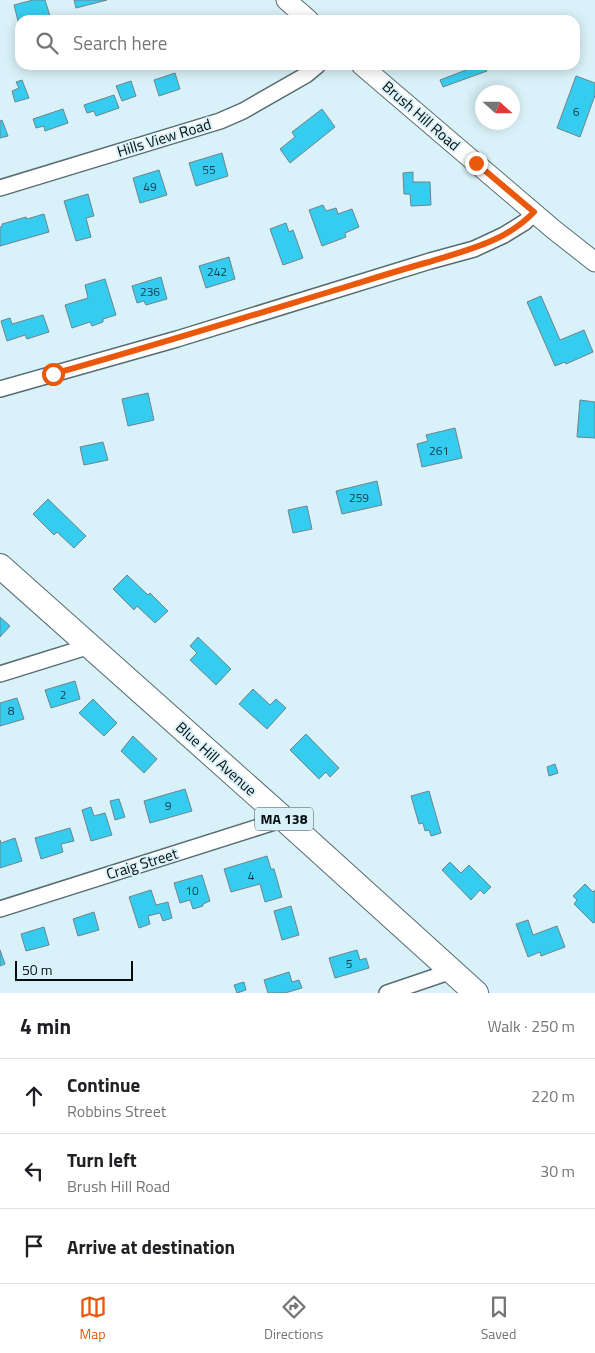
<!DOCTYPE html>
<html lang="en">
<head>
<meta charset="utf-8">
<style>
	:root { --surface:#fff; --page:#f2f2f2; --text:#202124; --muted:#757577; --line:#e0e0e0; --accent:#ea580c }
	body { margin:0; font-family:"Titillium Web",sans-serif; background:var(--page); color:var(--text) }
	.compass { position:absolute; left:475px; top:85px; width:45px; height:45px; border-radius:50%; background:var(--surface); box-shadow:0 2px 12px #0003; rotate:111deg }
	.scale { position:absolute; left:15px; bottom:12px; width:118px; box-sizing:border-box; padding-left:5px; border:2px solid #060d0f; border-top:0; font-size:14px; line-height:18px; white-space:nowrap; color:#060d0f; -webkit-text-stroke:4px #d9f1f8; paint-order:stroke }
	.stop { position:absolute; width:15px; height:15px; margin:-11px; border:4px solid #ea580c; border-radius:50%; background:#fff }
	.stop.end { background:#ea580c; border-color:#fff; box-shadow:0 1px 5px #0008 }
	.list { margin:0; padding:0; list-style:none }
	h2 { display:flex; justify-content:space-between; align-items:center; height:65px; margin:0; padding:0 20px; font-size:21px }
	h2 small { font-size:16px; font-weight:400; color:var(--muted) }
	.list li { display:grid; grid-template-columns:32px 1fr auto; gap:15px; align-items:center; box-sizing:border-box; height:75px; padding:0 20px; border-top:1px solid var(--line) }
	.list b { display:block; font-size:19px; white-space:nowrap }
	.list p { margin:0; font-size:16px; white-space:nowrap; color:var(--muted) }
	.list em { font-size:16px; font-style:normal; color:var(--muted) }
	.icon { flex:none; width:28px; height:28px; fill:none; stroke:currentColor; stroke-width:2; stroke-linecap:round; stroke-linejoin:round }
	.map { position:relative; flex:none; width:595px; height:993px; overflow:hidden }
	.search { position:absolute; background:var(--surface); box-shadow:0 2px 12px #0003; left:15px; right:15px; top:15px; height:55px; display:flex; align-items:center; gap:12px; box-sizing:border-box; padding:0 18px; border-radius:15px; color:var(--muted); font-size:19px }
	.sheet { height:290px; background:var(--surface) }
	nav { display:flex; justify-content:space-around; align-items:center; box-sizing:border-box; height:70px; border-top:1px solid var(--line); background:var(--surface); font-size:14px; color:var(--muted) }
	nav a { display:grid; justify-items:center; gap:2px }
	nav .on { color:var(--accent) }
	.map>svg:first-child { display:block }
	.building { fill:#36ccf0; stroke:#6f848b }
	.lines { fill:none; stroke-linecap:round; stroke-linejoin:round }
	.minor-casing { stroke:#586c72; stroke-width:18 }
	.tertiary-casing { stroke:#586c72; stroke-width:21 }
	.trunk-casing { stroke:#586c72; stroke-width:26 }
	.minor { stroke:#fff; stroke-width:15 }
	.tertiary { stroke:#fff; stroke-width:19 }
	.trunk { stroke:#fff; stroke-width:24 }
	.route { stroke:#ea580c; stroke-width:6 }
	.labels { text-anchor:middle; stroke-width:4; stroke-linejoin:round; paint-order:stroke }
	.number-label { font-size:12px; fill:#123d47 }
	.shield { fill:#d9f1f8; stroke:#455155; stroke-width:1 }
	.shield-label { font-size:14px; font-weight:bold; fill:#060d0f }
	.street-label { font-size:15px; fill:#060d0f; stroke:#d9f1f8 }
</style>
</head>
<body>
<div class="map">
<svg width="595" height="993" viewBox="0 0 595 993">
	<rect width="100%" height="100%" fill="#d9f1f8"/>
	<g class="building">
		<polygon points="33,0 45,0 50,16 37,20 20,20 19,25 14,5"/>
		<polygon points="74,0 107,0 76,8"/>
		<polygon points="479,65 484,65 487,71 443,87 440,80"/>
		<polygon points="175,73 180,89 159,96 154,80"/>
		<polygon points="576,76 595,83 595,95 580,137 557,128"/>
		<polygon points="22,80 29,98 15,102 12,91 19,88 16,82"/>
		<polygon points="131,81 136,96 122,101 116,86"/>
		<polygon points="114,95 119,108 96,116 94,111 87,113 84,105"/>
		<polygon points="63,109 68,123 45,131 44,126 36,128 33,119"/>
		<polygon points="322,109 335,127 290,163 280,149 295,137 292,132"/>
		<polygon points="2,120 8,136 0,138 0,121"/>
		<polygon points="222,153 228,176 196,186 189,163"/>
		<polygon points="159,170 167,195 140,203 133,178"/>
		<polygon points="413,172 413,182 430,182 431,205 411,206 410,194 404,194 403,173"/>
		<polygon points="88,194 94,216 86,218 91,237 76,241 64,201"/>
		<polygon points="323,205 326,211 336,208 338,214 352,209 359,227 345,233 346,237 322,246 309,210"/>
		<polygon points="44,214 49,232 0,246 0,227 2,227 2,224 26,217 27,219"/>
		<polygon points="286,223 289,232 293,230 303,258 283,265 270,229"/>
		<polygon points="229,257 235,279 206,288 199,266"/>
		<polygon points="161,277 167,299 146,305 144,301 137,303 132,286"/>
		<polygon points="105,279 116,315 103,319 103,322 92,326 90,322 72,328 65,305 88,298 85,285"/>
		<polygon points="541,296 560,340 584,330 593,352 566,364 565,362 555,366 527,302"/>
		<polygon points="43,315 49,332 27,339 25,335 7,341 1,321 10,318 12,324"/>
		<polygon points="148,393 154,420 128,426 122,399"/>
		<polygon points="580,400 595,402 595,438 577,437"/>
		<polygon points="455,428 462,458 422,467 417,444 428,441 426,435"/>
		<polygon points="103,442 108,460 84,465 80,447"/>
		<polygon points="377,481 382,505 342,514 336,491"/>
		<polygon points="48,499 86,536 74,548 57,532 54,535 33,514"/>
		<polygon points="307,506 312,529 293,533 288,510"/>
		<polygon points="127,575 148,595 150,593 168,611 155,623 137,606 134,610 113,589"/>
		<polygon points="0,617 10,626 0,637"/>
		<polygon points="198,637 231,669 216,685 190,660 197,653 190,646"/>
		<polygon points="75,681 80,699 51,708 45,690"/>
		<polygon points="253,689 270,705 276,699 286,708 267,729 239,704"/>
		<polygon points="17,698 24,719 0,726 0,703"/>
		<polygon points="93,699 117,723 104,736 79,713"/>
		<polygon points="306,734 339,768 330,777 326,772 319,779 290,750"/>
		<polygon points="133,736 157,759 144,773 121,751"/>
		<polygon points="555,764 558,773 549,776 547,767"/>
		<polygon points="185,789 192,811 150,823 144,801"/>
		<polygon points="429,791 441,833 431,836 429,830 425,831 423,823 419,824 411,796"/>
		<polygon points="119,799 125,817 115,820 110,801"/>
		<polygon points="91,807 94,816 105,813 112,835 91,841 82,810"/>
		<polygon points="70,828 74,841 61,844 63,852 41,859 35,838"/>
		<polygon points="15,838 22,861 0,868 0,840 1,843"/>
		<polygon points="267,856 271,869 274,869 282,897 265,902 260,884 231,892 224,869"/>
		<polygon points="450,862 461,873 469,865 491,887 484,894 480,890 471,900 442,870"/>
		<polygon points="202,875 210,901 203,904 203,906 193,909 190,900 180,903 174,883"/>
		<polygon points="585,884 593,892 595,890 595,922 593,923 574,904 577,900 573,896"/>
		<polygon points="151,890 156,905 168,902 172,918 163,921 160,913 148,916 150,924 139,928 129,897"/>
		<polygon points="291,906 299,935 282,940 274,911"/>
		<polygon points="94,912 99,930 78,936 73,919"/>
		<polygon points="528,920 533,935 557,926 565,947 541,956 540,952 528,957 516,924"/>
		<polygon points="44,927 49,945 26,951 21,934"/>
		<polygon points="0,950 5,964 0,966"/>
		<polygon points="357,950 360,960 366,958 369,968 335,978 329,958"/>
		<polygon points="289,972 292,982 299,980 302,988 285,993 268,993 264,980"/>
		<polygon points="244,982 246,990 237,993 234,985"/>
	</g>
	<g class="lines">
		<defs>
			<g id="minor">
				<polyline points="0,188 220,121 243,111 306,75 318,65"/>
				<polyline points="0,389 177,339 430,261 474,249 504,235 525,222 534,213"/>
				<polyline points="0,674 90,646"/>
				<polyline points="0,909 284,819"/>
				<polyline points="387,993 452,971"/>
			</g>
			<g id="tertiary">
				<polyline points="286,0 309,20"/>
				<polyline points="361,65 553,229 595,262"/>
			</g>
			<polyline id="trunk" points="0,566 284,819 476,993"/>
		</defs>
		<use href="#minor" class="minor-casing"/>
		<use href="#tertiary" class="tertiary-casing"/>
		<use href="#trunk" class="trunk-casing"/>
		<use href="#minor" class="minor"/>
		<use href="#tertiary" class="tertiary"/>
		<use href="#trunk" class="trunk"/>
	</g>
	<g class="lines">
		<path class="route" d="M53 374C153 346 253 315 352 285 378 277 403 269 429 262 467 250 505 242 534 212L476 163"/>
	</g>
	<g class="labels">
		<g class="number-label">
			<text x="576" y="116">6</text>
			<text x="209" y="174">55</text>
			<text x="150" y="191">49</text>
			<text x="217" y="276">242</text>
			<text x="150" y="296">236</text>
			<text x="439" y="455">261</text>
			<text x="359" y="502">259</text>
			<text x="63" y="699">2</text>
			<text x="11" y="715">8</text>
			<text x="168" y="810">9</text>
			<text x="251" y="880">4</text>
			<text x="192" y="895">10</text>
			<text x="349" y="968">5</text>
		</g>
		<rect class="shield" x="255" y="807.5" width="58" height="23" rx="4"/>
		<g class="shield-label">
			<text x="284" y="824">MA 138</text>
		</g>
		<g class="street-label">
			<text transform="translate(421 116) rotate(41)" y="5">Brush Hill Road</text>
			<text transform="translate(164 138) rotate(-17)" y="5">Hills View Road</text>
			<text transform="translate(216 759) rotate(42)" y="5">Blue Hill Avenue</text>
			<text transform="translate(142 864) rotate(-17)" y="5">Craig Street</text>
		</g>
	</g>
</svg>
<svg class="compass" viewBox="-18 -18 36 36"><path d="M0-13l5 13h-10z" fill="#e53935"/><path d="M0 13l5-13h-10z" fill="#757577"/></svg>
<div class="scale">50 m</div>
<div class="stop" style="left:53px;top:374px"></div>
<div class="stop end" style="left:476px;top:163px"></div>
<div class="search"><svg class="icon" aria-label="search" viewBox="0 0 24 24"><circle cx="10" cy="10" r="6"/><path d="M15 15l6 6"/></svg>Search here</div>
</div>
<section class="sheet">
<h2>4 min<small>Walk · 250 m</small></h2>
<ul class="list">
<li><svg class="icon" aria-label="ahead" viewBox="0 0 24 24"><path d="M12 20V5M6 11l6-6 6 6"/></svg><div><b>Continue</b><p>Robbins Street</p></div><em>220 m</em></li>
<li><svg class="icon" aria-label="left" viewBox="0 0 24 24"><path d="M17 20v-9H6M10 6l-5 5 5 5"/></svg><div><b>Turn left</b><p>Brush Hill Road</p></div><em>30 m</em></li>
<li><svg class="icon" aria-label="arrive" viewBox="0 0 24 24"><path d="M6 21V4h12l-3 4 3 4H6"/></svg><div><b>Arrive at destination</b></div></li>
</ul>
</section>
<nav>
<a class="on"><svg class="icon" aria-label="map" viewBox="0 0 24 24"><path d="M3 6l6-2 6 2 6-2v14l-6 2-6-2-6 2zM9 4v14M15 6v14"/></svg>Map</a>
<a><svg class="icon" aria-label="directions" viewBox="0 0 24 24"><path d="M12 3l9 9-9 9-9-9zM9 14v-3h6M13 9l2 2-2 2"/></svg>Directions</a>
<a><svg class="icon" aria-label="saved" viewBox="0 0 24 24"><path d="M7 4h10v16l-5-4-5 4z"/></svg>Saved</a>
</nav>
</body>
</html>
